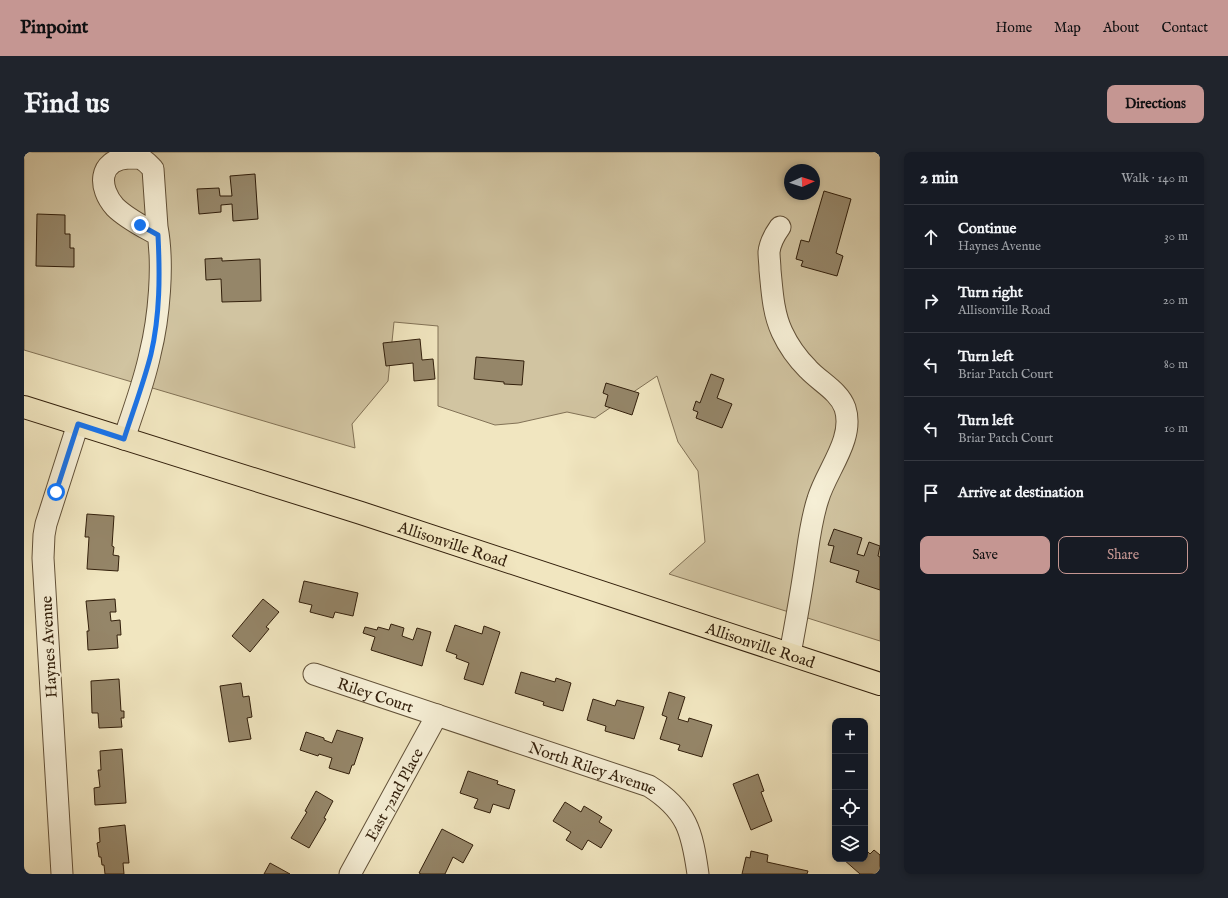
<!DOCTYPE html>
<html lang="en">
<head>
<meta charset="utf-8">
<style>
	:root { --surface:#171b24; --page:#20242c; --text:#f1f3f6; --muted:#9ea1a6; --line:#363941; --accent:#c59692 }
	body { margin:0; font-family:"IM FELL English",serif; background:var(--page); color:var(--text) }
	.controls { position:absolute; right:12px; bottom:12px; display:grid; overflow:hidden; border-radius:8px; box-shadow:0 2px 6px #0003 }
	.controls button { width:36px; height:36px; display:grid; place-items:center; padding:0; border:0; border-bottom:1px solid var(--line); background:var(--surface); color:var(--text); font:20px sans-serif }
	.compass { position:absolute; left:760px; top:12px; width:36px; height:36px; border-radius:50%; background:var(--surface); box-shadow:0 2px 6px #0003; rotate:87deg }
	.stop { position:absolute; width:12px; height:12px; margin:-9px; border:3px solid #1a73e8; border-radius:50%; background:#fff }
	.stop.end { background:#1a73e8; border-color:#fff; box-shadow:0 1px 4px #0008 }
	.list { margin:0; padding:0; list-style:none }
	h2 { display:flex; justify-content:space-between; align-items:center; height:52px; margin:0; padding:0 16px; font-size:17px }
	h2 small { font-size:13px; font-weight:400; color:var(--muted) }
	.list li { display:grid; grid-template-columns:26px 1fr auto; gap:12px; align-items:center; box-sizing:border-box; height:64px; padding:0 16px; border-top:1px solid var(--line) }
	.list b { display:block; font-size:15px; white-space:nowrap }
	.list p { margin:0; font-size:13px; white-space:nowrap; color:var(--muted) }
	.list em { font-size:13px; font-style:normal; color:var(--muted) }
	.actions { display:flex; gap:8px; padding:12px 16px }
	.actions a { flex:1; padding:9px 0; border:1px solid var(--accent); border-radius:8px; text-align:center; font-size:14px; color:var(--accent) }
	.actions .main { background:var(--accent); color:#111 }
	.icon { flex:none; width:22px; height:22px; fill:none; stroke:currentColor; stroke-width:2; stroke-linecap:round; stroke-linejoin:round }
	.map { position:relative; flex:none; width:856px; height:722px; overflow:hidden; border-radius:8px }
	header { display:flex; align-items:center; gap:24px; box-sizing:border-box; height:56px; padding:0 20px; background:var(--accent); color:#111 }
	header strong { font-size:19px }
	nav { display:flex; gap:22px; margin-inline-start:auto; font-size:14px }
	.intro { display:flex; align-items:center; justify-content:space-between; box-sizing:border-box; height:96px; padding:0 24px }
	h1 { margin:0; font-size:28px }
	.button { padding:10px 18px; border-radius:8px; background:var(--accent); color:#111; font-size:14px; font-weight:700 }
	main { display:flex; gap:24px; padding:0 24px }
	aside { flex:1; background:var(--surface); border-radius:8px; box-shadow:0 2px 6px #0003 }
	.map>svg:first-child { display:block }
	.green { fill:#d1c4a1; stroke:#827256; fill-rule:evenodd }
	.building { fill:#958669; stroke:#321f0b }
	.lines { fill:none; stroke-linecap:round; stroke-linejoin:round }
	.minor-casing { stroke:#625138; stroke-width:23 }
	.major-casing { stroke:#321f0b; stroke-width:24 }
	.minor { stroke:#f6efd6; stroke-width:21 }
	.major { stroke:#f1e6c0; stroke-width:22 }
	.route { stroke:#1a73e8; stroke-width:5 }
	.labels { text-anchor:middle; stroke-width:4; stroke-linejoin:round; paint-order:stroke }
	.street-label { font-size:16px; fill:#321f0b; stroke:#f6efd6 }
</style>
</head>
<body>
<header>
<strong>Pinpoint</strong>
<nav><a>Home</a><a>Map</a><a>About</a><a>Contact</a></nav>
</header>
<div class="intro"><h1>Find us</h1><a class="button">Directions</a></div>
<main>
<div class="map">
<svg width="856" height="722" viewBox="0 0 856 722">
	<rect width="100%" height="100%" fill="#f1e6c0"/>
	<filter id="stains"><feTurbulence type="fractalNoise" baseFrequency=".005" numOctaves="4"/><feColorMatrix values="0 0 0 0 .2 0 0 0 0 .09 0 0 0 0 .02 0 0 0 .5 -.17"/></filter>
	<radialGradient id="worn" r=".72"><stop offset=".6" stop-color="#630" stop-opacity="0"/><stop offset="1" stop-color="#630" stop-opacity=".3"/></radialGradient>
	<path class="green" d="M0 0H856V489L645 422 681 390 674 319 654 290 633 224 571 266 543 260 494 271 471 273 414 254V174L370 170 364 229 328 272 331 296 0 198ZM766 18H790V42H766Z"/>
	<g class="building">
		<polygon points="231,22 234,67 209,69 208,52 197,53 197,60 175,62 173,37 195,36 196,44 208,44 206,24"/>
		<polygon points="800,39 827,47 812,101 819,104 813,124 777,114 779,109 772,107 777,88 785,90"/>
		<polygon points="13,62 41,63 41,82 46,82 46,96 50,96 50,115 12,114"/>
		<polygon points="198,106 198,109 236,107 237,149 198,150 197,127 182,128 181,107"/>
		<polygon points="396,187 398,208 409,207 411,227 390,229 389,211 362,214 359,191"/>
		<polygon points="452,205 500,209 498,233 480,232 480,230 450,227"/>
		<polygon points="687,222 700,227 693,246 708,252 698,276 672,266 674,260 669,258 672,249 676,251"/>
		<polygon points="582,231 615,241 608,263 581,254 584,243 579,241"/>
		<polygon points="63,362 90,364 88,394 90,395 89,403 95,404 94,419 63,417 65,385 61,385"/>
		<polygon points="810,377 838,386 833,402 840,404 845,390 856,394 854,404 856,405 856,438 832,430 835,419 806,410 810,394 804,393"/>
		<polygon points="280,429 334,441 329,464 311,460 309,466 286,460 288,453 275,450"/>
		<polygon points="91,447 92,460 86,460 87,469 96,468 97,483 93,483 94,496 64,498 63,479 65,479 62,449"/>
		<polygon points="239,447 255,460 242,475 245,477 226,500 208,484"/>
		<polygon points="367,472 380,476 378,484 389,488 393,476 407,480 398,514 347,498 351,485 339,481 341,475 353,478 354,475 365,478"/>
		<polygon points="431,473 458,482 460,474 476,480 459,533 440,527 445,511 432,506 433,503 422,499"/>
		<polygon points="497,520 531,530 532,526 547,531 539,559 519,553 520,550 491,541"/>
		<polygon points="95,527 97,559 100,559 100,566 97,566 98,575 75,576 74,561 68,561 67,529"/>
		<polygon points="217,531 219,545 225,544 228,565 223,566 227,587 205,590 196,534"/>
		<polygon points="645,540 661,545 654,567 664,570 665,566 688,573 678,605 654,598 656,593 636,587 643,565 638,563"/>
		<polygon points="569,547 591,554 593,548 620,555 610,587 581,579 582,574 563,568"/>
		<polygon points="313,578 339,586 330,613 328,613 325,622 305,616 308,606 295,602 294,604 276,598 282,580 300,586 300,588 308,591"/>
		<polygon points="98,597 102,651 71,653 70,636 76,635 74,618 77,618 76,599"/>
		<polygon points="444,619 474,629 473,632 491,638 485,657 469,652 466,661 450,656 454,647 436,641"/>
		<polygon points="734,622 740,639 737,640 748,669 727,678 709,632"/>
		<polygon points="292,639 309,649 300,666 302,667 285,696 267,686 283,660 281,659"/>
		<polygon points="541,650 557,660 560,654 578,665 575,670 588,678 577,696 564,688 558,698 542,688 547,680 529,669"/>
		<polygon points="101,673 105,711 99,711 100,722 81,722 80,713 78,713 77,705 75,705 73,691 76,690 75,676"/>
		<polygon points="418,677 449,693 439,711 429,705 421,722 397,722 395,721"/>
		<polygon points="841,697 846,702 850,698 856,703 856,722 836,722 819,707 841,707"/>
		<polygon points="727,699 744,703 743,710 784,719 783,722 718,722 722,705 726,706"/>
		<polygon points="246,711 266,722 240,722"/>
	</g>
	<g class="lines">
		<defs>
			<g id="minor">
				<path d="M756 75C751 82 746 91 745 100 745 106 746 112 746 118 748 138 749 161 758 180 764 193 774 207 784 217 796 230 815 239 821 256 831 287 802 319 794 347 786 371 784 397 780 421 776 448 771 475 766 502"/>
				<path d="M100 287C109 259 120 231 126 202 135 166 140 112 133 75L129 17C126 14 123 10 119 8 116 6 109 6 104 6 74 8 74 36 91 55 103 67 120 75 134 83"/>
				<path id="s1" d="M290 522 625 634C663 658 668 679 674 722"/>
				<polyline points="38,722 19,406 20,383 22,372 54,272"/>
				<path id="s2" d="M326 722 413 563"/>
			</g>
			<g id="major">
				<path id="s3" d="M0 255 337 361 856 532"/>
			</g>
		</defs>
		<use href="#minor" class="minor-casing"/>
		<use href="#major" class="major-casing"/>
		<use href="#minor" class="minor"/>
		<use href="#major" class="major"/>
	</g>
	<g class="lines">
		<path class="route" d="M32 340 54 272 100 287C109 259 120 230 127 202 136 163 136 123 134 83L116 73"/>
	</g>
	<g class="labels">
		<g class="street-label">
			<text dy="6" stroke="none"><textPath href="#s3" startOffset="450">Allisonville Road</textPath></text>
			<text dy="6" stroke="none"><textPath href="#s3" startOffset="774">Allisonville Road</textPath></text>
			<text transform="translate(24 495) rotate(-93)" y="6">Haynes Avenue</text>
			<text dy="6" stroke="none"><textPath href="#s1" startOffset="65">Riley Court</textPath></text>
			<text dy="6" stroke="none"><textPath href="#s1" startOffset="294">North Riley Avenue</textPath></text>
			<text dy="6" stroke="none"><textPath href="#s2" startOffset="91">East 72nd Place</textPath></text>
		</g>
	</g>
	<rect width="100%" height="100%" filter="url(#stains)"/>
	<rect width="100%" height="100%" fill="url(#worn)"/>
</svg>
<div class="controls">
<button>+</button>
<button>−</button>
<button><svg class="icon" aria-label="locate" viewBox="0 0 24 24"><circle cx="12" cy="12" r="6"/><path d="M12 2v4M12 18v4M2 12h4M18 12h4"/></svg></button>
<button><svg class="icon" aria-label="layers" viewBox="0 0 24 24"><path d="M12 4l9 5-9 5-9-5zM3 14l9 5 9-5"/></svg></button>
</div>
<svg class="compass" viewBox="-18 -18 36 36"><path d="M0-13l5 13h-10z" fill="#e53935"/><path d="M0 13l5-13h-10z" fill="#9ea1a6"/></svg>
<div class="stop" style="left:32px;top:340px"></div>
<div class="stop end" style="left:116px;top:73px"></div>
</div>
<aside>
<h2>2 min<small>Walk · 140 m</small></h2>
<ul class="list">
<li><svg class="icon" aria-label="ahead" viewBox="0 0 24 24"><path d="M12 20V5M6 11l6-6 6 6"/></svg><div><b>Continue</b><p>Haynes Avenue</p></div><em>30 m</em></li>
<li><svg class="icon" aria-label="right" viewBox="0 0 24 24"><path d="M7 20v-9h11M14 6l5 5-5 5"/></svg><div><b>Turn right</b><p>Allisonville Road</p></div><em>20 m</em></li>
<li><svg class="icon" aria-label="left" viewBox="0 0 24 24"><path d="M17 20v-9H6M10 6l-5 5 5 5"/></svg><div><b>Turn left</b><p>Briar Patch Court</p></div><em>80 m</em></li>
<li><svg class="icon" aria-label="left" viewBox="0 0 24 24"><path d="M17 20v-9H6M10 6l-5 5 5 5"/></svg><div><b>Turn left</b><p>Briar Patch Court</p></div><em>10 m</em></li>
<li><svg class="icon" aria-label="arrive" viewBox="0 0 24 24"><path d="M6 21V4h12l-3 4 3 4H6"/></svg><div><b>Arrive at destination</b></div></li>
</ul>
<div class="actions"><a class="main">Save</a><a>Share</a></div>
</aside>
</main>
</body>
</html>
